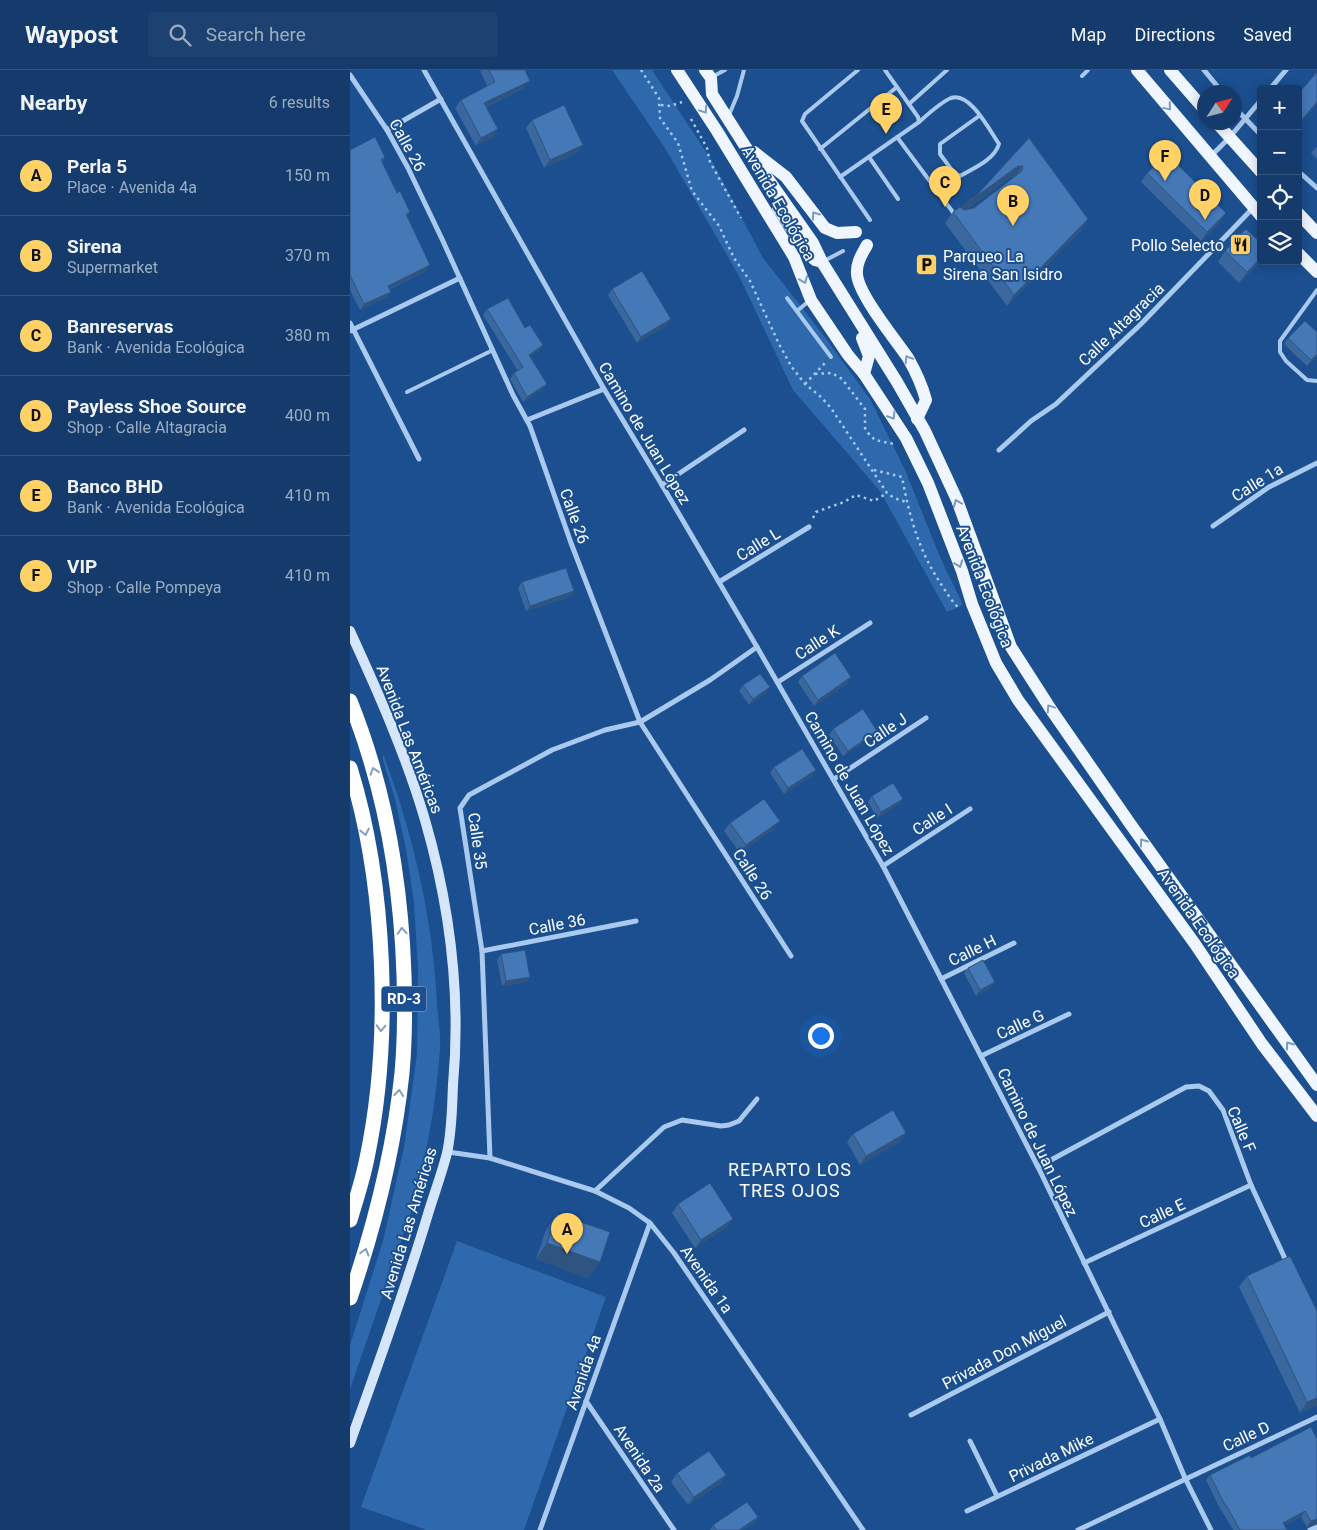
<!DOCTYPE html>
<html lang="en">
<head>
<meta charset="utf-8">
<style>
	:root { --surface:#143b6b; --page:#1d4271; --text:#f1f3f6; --muted:#9dadc1; --line:#33557e; --accent:#ffd166 }
	body { margin:0; font-family:Roboto,sans-serif; background:var(--page); color:var(--text) }
	.controls { position:absolute; right:15px; top:15px; display:grid; overflow:hidden; border-radius:5px; box-shadow:0 2px 12px #0003 }
	.controls button { width:45px; height:45px; display:grid; place-items:center; padding:0; border:0; border-bottom:1px solid var(--line); background:var(--surface); color:var(--text); font:25px sans-serif }
	.compass { position:absolute; left:847px; top:15px; width:45px; height:45px; border-radius:50%; background:var(--surface); box-shadow:0 2px 12px #0003; rotate:54deg }
	.you { position:absolute; left:470px; top:965px; width:18px; height:18px; margin:-12px; border:4px solid #fff; border-radius:50%; background:#1a73e8; box-shadow:0 0 0 8px #1a73e833 }
	.badge { display:grid; place-items:center; width:32px; height:32px; border-radius:50%; background:var(--accent); color:#111; font-size:16px; font-weight:700 }
	.pin { position:absolute; translate:-50% -41px; filter:drop-shadow(0 1px 2px #0008) }
	.pin::after { content:''; position:absolute; top:26px; width:18px; height:15px; background:inherit; clip-path:polygon(0 0,100% 0,50% 100%) }
	.list { margin:0; padding:0; list-style:none }
	h2 { display:flex; justify-content:space-between; align-items:center; height:65px; margin:0; padding:0 20px; font-size:21px }
	h2 small { font-size:16px; font-weight:400; color:var(--muted) }
	.list li { display:grid; grid-template-columns:32px 1fr auto; gap:15px; align-items:center; box-sizing:border-box; height:80px; padding:0 20px; border-top:1px solid var(--line) }
	.list b { display:block; font-size:19px; white-space:nowrap }
	.list p { margin:0; font-size:16px; white-space:nowrap; color:var(--muted) }
	.list em { font-size:16px; font-style:normal; color:var(--muted) }
	.icon { flex:none; width:28px; height:28px; fill:none; stroke:currentColor; stroke-width:2; stroke-linecap:round; stroke-linejoin:round }
	.map { position:relative; flex:none; width:967px; height:1460px; overflow:hidden }
	header { display:flex; align-items:center; gap:30px; box-sizing:border-box; height:70px; padding:0 25px; background:var(--surface); border-bottom:1px solid var(--line) }
	header strong { font-size:24px }
	nav { display:flex; gap:28px; margin-inline-start:auto; font-size:18px }
	.search { width:350px; height:45px; background:var(--page); display:flex; align-items:center; gap:12px; box-sizing:border-box; padding:0 18px; border-radius:5px; color:var(--muted); font-size:19px }
	main { display:flex }
	aside { flex:1; background:var(--surface) }
	.map>svg:first-child { display:block }
	.green { fill:#2e69ad }
	.lines { fill:none; stroke-linecap:round; stroke-linejoin:round }
	.path { stroke:#a9c9ee; stroke-width:2.5; stroke-dasharray:2.5 4; stroke-linecap:butt }
	.service { stroke:#a9c9ee; stroke-width:4 }
	.minor { stroke:#a9c9ee; stroke-width:5 }
	.secondary { stroke:#d6e6fa; stroke-width:10 }
	.primary { stroke:#f0f6ff; stroke-width:12 }
	.motorway { stroke:#fff; stroke-width:15 }
	.wall { fill:#3a679d; fill-rule:evenodd }
	.shaded-wall { fill:#305480 }
	.building { fill:#4478b7; stroke:#305480 }
	.oneway { stroke:#7b9ac1 }
	.oneway2 { stroke:#829ec1 }
	.labels { text-anchor:middle; stroke-width:4; stroke-linejoin:round; paint-order:stroke }
	.shield { fill:#1b4f8f; stroke:#bbcadd; stroke-width:1 }
	.shield-label { font-size:15px; font-weight:bold; fill:#fff }
	.street-label { font-size:16px; fill:#fff; stroke:#1b4f8f }
	.poi-label { font-size:16px; fill:#fff; stroke:#1b4f8f; text-anchor:end }
	.neighbourhood-label { font-size:18px; letter-spacing:1px; fill:#fff; stroke:#1b4f8f }
</style>
</head>
<body>
<header>
<strong>Waypost</strong>
<div class="search"><svg class="icon" aria-label="search" viewBox="0 0 24 24"><circle cx="10" cy="10" r="6"/><path d="M15 15l6 6"/></svg>Search here</div>
<nav><a>Map</a><a>Directions</a><a>Saved</a></nav>
</header>
<main>
<aside>
<h2>Nearby<small>6 results</small></h2>
<ul class="list">
<li><span class="badge">A</span><div><b>Perla 5</b><p>Place · Avenida 4a</p></div><em>150 m</em></li>
<li><span class="badge">B</span><div><b>Sirena</b><p>Supermarket</p></div><em>370 m</em></li>
<li><span class="badge">C</span><div><b>Banreservas</b><p>Bank · Avenida Ecológica</p></div><em>380 m</em></li>
<li><span class="badge">D</span><div><b>Payless Shoe Source</b><p>Shop · Calle Altagracia</p></div><em>400 m</em></li>
<li><span class="badge">E</span><div><b>Banco BHD</b><p>Bank · Avenida Ecológica</p></div><em>410 m</em></li>
<li><span class="badge">F</span><div><b>VIP</b><p>Shop · Calle Pompeya</p></div><em>410 m</em></li>
</ul>
</aside>
<div class="map">
<svg width="967" height="1460" viewBox="0 0 967 1460">
	<rect width="100%" height="100%" fill="#1b4f8f"/>
	<g class="green">
		<polygon points="262,0 302,0 362,91 413,188 471,262 520,329 555,400 590,487 613,535 597,542 530,421 443,320 389,206 315,78"/>
		<path d="M33 684C63 763 83 849 87 934 88 949 91 965 90 979 86 1034 76 1090 61 1143L0 1319V1275L33 1171 54 1077 67 984 68 899 64 833 56 779 45 729 33 690Z"/>
		<polygon points="107,1171 256,1227 174,1460 77,1460 11,1437"/>
	</g>
	<g class="lines">
		<g class="path">
			<polyline points="291,0 309,28 310,48 328,73 342,121 369,156 384,188 400,211 429,274 441,296 455,314 471,327 481,338 537,423 544,428 556,432"/>
			<polyline points="311,35 320,36 332,32"/>
			<polyline points="341,49 357,78 360,92 391,148"/>
			<polyline points="465,304 482,303 492,309 515,339 515,358 518,363 525,370 544,374"/>
			<polyline points="455,314 475,293"/>
			<path d="M524 400 552 407C560 449 569 482 593 517 598 525 603 533 610 539"/>
			<polyline points="463,448 466,442 494,432 506,425 524,431 537,423"/>
		</g>
		<g class="service">
			<polyline points="508,0 455,44 452,51 520,150"/>
			<polyline points="732,6 738,0"/>
			<polyline points="362,7 375,0"/>
			<polyline points="559,34 597,0"/>
			<polyline points="379,45 387,26 394,0"/>
			<path d="M569 52C577 45 591 32 601 28 620 21 640 61 649 74 644 90 624 98 610 106L604 103 590 84V74L629 46"/>
			<polyline points="547,67 605,145"/>
			<polyline points="470,79 547,17"/>
			<polyline points="519,87 548,129"/>
			<polyline points="490,107 569,52 568,47 535,0"/>
			<polyline points="474,191 493,181"/>
			<polyline points="967,220 930,271 930,282 936,291 957,310 967,311"/>
			<polyline points="437,228 481,287"/>
			<polyline points="447,241 459,231"/>
			<polyline points="57,322 143,280"/>
		</g>
		<g class="minor">
			<polyline points="74,0 254,319 312,415 407,577 533,796 688,1097 810,1349 835,1408 861,1460"/>
			<polyline points="854,0 872,22"/>
			<polyline points="0,5 37,60 58,98 92,169 163,325 180,356 221,473 290,652 441,886"/>
			<polyline points="920,19 936,0"/>
			<polyline points="884,37 911,65"/>
			<polyline points="37,60 91,29"/>
			<polyline points="861,86 879,68 911,30"/>
			<polyline points="948,101 967,118"/>
			<polyline points="0,253 69,389"/>
			<polyline points="0,261 110,208"/>
			<polyline points="177,350 254,319"/>
			<polyline points="649,380 681,351 706,334 790,255 903,138"/>
			<polyline points="312,415 394,360"/>
			<polyline points="863,456 919,417 967,393"/>
			<polyline points="369,512 459,457"/>
			<polyline points="428,612 520,553"/>
			<polyline points="484,709 576,648"/>
			<polyline points="533,796 620,739"/>
			<polyline points="132,881 286,851"/>
			<polyline points="591,909 664,873"/>
			<polyline points="631,986 719,944"/>
			<polyline points="98,1082 140,1088 245,1121 279,1138 300,1153 324,1183 513,1460"/>
			<polyline points="140,1088 132,881 110,738 119,725 202,680 255,660 290,652 360,610 407,577"/>
			<polyline points="688,1097 836,1017 849,1016 859,1021 873,1040 901,1115 937,1193"/>
			<polyline points="245,1121 314,1057 332,1050 371,1056 379,1055 389,1051 407,1029"/>
			<polyline points="734,1193 901,1115"/>
			<polyline points="236,1331 324,1460"/>
			<polyline points="561,1345 759,1242"/>
			<polyline points="620,1371 647,1426"/>
			<polyline points="617,1441 810,1349"/>
			<polyline points="190,1460 300,1153"/>
			<polyline points="728,1460 967,1347"/>
			<polyline points="960,1460 967,1457"/>
		</g>
		<path class="secondary" d="M0 561C28 622 56 685 75 750 100 836 111 926 103 1015 102 1037 102 1061 97 1083 92 1103 84 1124 78 1144 55 1221 27 1297 0 1373"/>
		<g class="primary">
			<polyline points="327,0 367,61 444,187 461,230 498,285 514,304 556,368 578,413 612,501 622,534 646,593 668,630 845,874 912,974 967,1046"/>
			<polyline points="355,0 361,8 362,24 395,76 463,173 472,192 547,312 575,361 607,430 661,577 702,641 781,755 967,1015"/>
			<polyline points="787,0 911,146"/>
			<polyline points="820,0 854,39"/>
			<polyline points="866,52 911,102"/>
			<polyline points="404,82 436,107 475,158 487,163 506,162"/>
			<polyline points="428,138 458,184 465,190 472,192"/>
			<polyline points="948,143 967,163"/>
			<path d="M517 175C512 184 506 193 507 204 508 224 545 269 558 288 566 302 572 315 576 330L567 349"/>
			<polyline points="948,183 967,202"/>
			<polyline points="512,268 519,286 514,304"/>
		</g>
		<g class="motorway">
			<path d="M0 631C35 718 51 811 54 905 55 938 55 970 52 1003 44 1080 25 1155 0 1228"/>
			<path d="M0 698C36 814 42 969 17 1088 13 1109 6 1130 0 1150"/>
		</g>
	</g>
	<g class="wall">
		<polygon points="130,0 175,0 174,18 136,37 143,67 126,76 105,38 111,30 137,16"/>
		<polygon points="182,50 227,83 194,98 176,58"/>
		<path d="M679 68 738 149 731 160 657 236 595 153 603 142 612 138 616 132 626 126ZM660 107H665L624 138 616 140Z"/>
		<polygon points="967,76 967,89 961,83"/>
		<polygon points="0,80 35,87 32,92 47,123 60,142 57,146 76,201 40,219 37,227 10,240 0,220"/>
		<polygon points="797,103 870,152 851,171 791,112"/>
		<polygon points="911,173 911,191 889,213 868,192 875,181"/>
		<polygon points="262,219 317,255 287,273 258,225"/>
		<polygon points="137,239 175,258 193,275 189,281 180,287 193,319 173,332 160,309 164,303 168,301 133,245"/>
		<polygon points="967,262 967,286 957,296 934,274 938,268"/>
		<polygon points="172,512 224,521 220,527 176,541 168,518"/>
		<polygon points="452,606 497,613 464,636 448,612"/>
		<polygon points="393,615 416,623 399,635 389,621"/>
		<polygon points="483,659 523,666 493,686 479,665"/>
		<polygon points="424,697 462,706 434,724 420,703"/>
		<polygon points="522,726 553,729 549,734 527,748 518,732"/>
		<polygon points="380,753 424,759 390,783 374,761"/>
		<polygon points="151,884 180,907 176,912 152,916 147,890"/>
		<polygon points="618,898 641,918 626,926 614,903"/>
		<polygon points="556,1063 550,1072 510,1095 497,1072 503,1064"/>
		<polygon points="328,1134 377,1157 345,1178 322,1143"/>
		<polygon points="207,1144 250,1192 238,1208 186,1189 196,1160"/>
		<polygon points="897,1206 967,1335 950,1343 889,1217"/>
		<polygon points="967,1369 967,1453 957,1457 951,1447 934,1455 937,1460 883,1460 872,1441 871,1441 856,1410 860,1405 901,1388"/>
		<polygon points="327,1403 376,1405 370,1414 338,1435 321,1412"/>
		<polygon points="408,1447 404,1453 393,1460 360,1460 363,1455"/>
	</g>
	<g class="shaded-wall">
		<polygon points="180,11 174,18 128,40 134,33"/>
		<polygon points="967,32 967,35 948,56 948,54"/>
		<polygon points="148,59 143,67 126,76 131,68"/>
		<polygon points="233,75 227,83 194,98 200,90"/>
		<polygon points="668,96 673,96 665,107 660,107 612,143 608,144 616,132"/>
		<polygon points="876,143 870,152 851,171 857,162"/>
		<polygon points="738,149 731,160 657,236 664,225"/>
		<polygon points="911,188 911,191 889,213 897,202"/>
		<polygon points="80,195 76,201 34,221 38,216"/>
		<polygon points="41,222 37,227 10,240 14,234"/>
		<polygon points="321,249 317,255 287,273 291,267"/>
		<polygon points="193,275 189,281 175,291 179,285"/>
		<polygon points="967,284 967,286 957,296 961,290"/>
		<polygon points="197,314 193,319 173,332 177,327"/>
		<polygon points="224,521 220,527 176,541 180,536"/>
		<polygon points="501,607 497,613 464,636 468,630"/>
		<polygon points="420,617 416,623 399,635 403,629"/>
		<polygon points="527,661 523,666 493,686 498,681"/>
		<polygon points="466,700 462,706 434,724 438,718"/>
		<polygon points="553,729 549,734 527,748 531,742"/>
		<polygon points="430,751 424,759 390,783 396,775"/>
		<polygon points="180,907 176,912 152,916 156,911"/>
		<polygon points="645,912 641,918 626,926 630,920"/>
		<polygon points="556,1063 550,1072 510,1095 516,1086"/>
		<polygon points="383,1149 377,1157 345,1178 351,1170"/>
		<polygon points="197,1173 250,1192 238,1208 186,1189"/>
		<polygon points="967,1328 967,1335 950,1343 957,1332"/>
		<polygon points="376,1405 370,1414 338,1435 344,1427"/>
		<polygon points="955,1441 951,1447 929,1458 933,1453"/>
		<polygon points="408,1447 404,1453 393,1460 389,1460"/>
		<polygon points="967,1449 967,1453 957,1457 961,1451"/>
	</g>
	<g class="building">
		<polygon points="139,0 175,0 180,11 134,33 148,59 131,68 111,30 145,12"/>
		<polygon points="967,2 967,32 948,54 948,24"/>
		<polygon points="214,35 233,75 200,90 182,50"/>
		<polygon points="25,67 35,87 31,90 47,123 50,121 60,142 56,144 80,195 38,216 41,222 14,234 0,205 0,80"/>
		<polygon points="679,68 738,149 664,225 603,142 610,137 614,140 624,138 672,101 673,96 668,96 620,131 616,132 626,126"/>
		<polygon points="817,84 876,143 857,162 797,103"/>
		<polygon points="896,159 911,173 911,188 897,202 875,181"/>
		<polygon points="292,201 321,249 291,267 262,219"/>
		<polygon points="158,228 175,258 180,255 193,275 179,285 197,314 177,327 164,303 173,297 137,239"/>
		<polygon points="955,251 967,262 967,284 961,290 938,268"/>
		<polygon points="216,498 224,521 180,536 172,512"/>
		<polygon points="485,583 501,607 468,630 452,606"/>
		<polygon points="410,604 420,617 403,629 393,615"/>
		<polygon points="513,639 527,661 498,681 483,659"/>
		<polygon points="452,679 466,700 438,718 424,697"/>
		<polygon points="543,713 553,729 531,742 522,726"/>
		<polygon points="414,729 430,751 396,775 380,753"/>
		<polygon points="175,880 180,907 156,911 151,884"/>
		<polygon points="633,890 645,912 630,920 618,898"/>
		<polygon points="543,1040 556,1063 516,1086 503,1064"/>
		<polygon points="360,1113 383,1149 351,1170 328,1134"/>
		<polygon points="207,1144 260,1162 250,1192 197,1173"/>
		<polygon points="940,1186 967,1241 967,1328 957,1332 897,1206"/>
		<polygon points="961,1357 967,1369 967,1449 961,1451 955,1441 933,1453 937,1460 890,1460 876,1435 875,1435 860,1405 900,1385 901,1388"/>
		<polygon points="359,1381 376,1405 344,1427 327,1403"/>
		<polygon points="397,1432 408,1447 389,1460 366,1460 363,1455"/>
	</g>
	<defs><path id="oneway-chevron" d="M-2-3.5L2.5 0L-2 3.5" fill="none" stroke-width="1.6" stroke-linecap="round" stroke-linejoin="round" transform="scale(1.25)"/></defs>
	<g class="oneway">
		<use href="#oneway-chevron" transform="translate(818 37) rotate(50)"/>
		<use href="#oneway-chevron" transform="translate(354 40) rotate(56)"/>
		<use href="#oneway-chevron" transform="translate(465 145) rotate(-126)"/>
		<use href="#oneway-chevron" transform="translate(454 210) rotate(68)"/>
		<use href="#oneway-chevron" transform="translate(558 289) rotate(-122)"/>
		<use href="#oneway-chevron" transform="translate(542 346) rotate(58)"/>
		<use href="#oneway-chevron" transform="translate(607 433) rotate(-112)"/>
		<use href="#oneway-chevron" transform="translate(609 494) rotate(70)"/>
		<use href="#oneway-chevron" transform="translate(700 638) rotate(-124)"/>
		<use href="#oneway-chevron" transform="translate(793 772) rotate(-126)"/>
		<use href="#oneway-chevron" transform="translate(939 975) rotate(-126)"/>
	</g>
	<g class="oneway2">
		<use href="#oneway-chevron" transform="translate(24 701) rotate(-107)"/>
		<use href="#oneway-chevron" transform="translate(15 762) rotate(78)"/>
		<use href="#oneway-chevron" transform="translate(52 861) rotate(-94)"/>
		<use href="#oneway-chevron" transform="translate(31 958) rotate(92)"/>
		<use href="#oneway-chevron" transform="translate(49 1023) rotate(-83)"/>
		<use href="#oneway-chevron" transform="translate(15 1182) rotate(-74)"/>
	</g>
	<defs>
		<symbol id="restaurant-square" viewBox="-11 -11 22 22"><rect x="-9" y="-9" width="18" height="18" rx="4" fill="#ffd166" stroke="#1b4f8f"/><path d="M-5-6h1v4h1v-4h1v4h1v-4h1v5L-1.5 .5V6h-2V.5L-5-1ZM5-6V6H3V1.5H1.5Q1.5-4 5-6Z" fill="#111"/></symbol>
		<symbol id="parking-square" viewBox="-11 -11 22 22"><rect x="-9" y="-9" width="18" height="18" rx="4" fill="#ffd166" stroke="#1b4f8f"/><path d="M-3.5-5.5H1a3.5 3.5 0 0 1 0 7H-1V5.5H-3.5ZM-1-3.4V-.6H.8a1.4 1.4 0 0 0 0-2.8Z" fill="#111"/></symbol>
	</defs>
	<g fill-rule="evenodd">
		<use href="#restaurant-square" x="878" y="162" width="25" height="25"/>
		<use href="#parking-square" x="564" y="182" width="25" height="25"/>
	</g>
	<g class="labels">
		<rect class="shield" x="31.5" y="916.5" width="45" height="25" rx="4"/>
		<g class="shield-label">
			<text x="54" y="934">RD-3</text>
		</g>
		<g class="street-label">
			<text transform="translate(58 75) rotate(61)" y="6">Calle 26</text>
			<text transform="translate(429 133) rotate(60)" y="6">Avenida Ecológica</text>
			<text transform="translate(771 254) rotate(-44)" y="6">Calle Altagracia</text>
			<text transform="translate(295 363) rotate(59)" y="6">Camino de Juan López</text>
			<text transform="translate(907 412) rotate(-32)" y="6">Calle 1a</text>
			<text transform="translate(225 446) rotate(70)" y="6">Calle 26</text>
			<text transform="translate(408 474) rotate(-32)" y="6">Calle L</text>
			<text transform="translate(635 516) rotate(69)" y="6">Avenida Ecológica</text>
			<text transform="translate(467 572) rotate(-33)" y="6">Calle K</text>
			<text transform="translate(535 660) rotate(-34)" y="6">Calle J</text>
			<text transform="translate(60 669) rotate(69)" y="6">Avenida Las Américas</text>
			<text transform="translate(500 713) rotate(60)" y="6">Camino de Juan López</text>
			<text transform="translate(582 749) rotate(-33)" y="6">Calle I</text>
			<text transform="translate(128 771) rotate(82)" y="6">Calle 35</text>
			<text transform="translate(403 804) rotate(57)" y="6">Calle 26</text>
			<text transform="translate(849 853) rotate(55)" y="6">Avenida Ecológica</text>
			<text transform="translate(207 854) rotate(-11)" y="6">Calle 36</text>
			<text transform="translate(622 880) rotate(-26)" y="6">Calle H</text>
			<text transform="translate(670 954) rotate(-25)" y="6">Calle G</text>
			<text transform="translate(892 1059) rotate(67)" y="6">Calle F</text>
			<text transform="translate(688 1072) rotate(64)" y="6">Camino de Juan López</text>
			<text transform="translate(812 1143) rotate(-25)" y="6">Calle E</text>
			<text transform="translate(58 1153) rotate(-73)" y="6">Avenida Las Américas</text>
			<text transform="translate(357 1209) rotate(55)" y="6">Avenida 1a</text>
			<text transform="translate(654 1282) rotate(-28)" y="6">Privada Don Miguel</text>
			<text transform="translate(233 1302) rotate(-71)" y="6">Avenida 4a</text>
			<text transform="translate(896 1366) rotate(-25)" y="6">Calle D</text>
			<text transform="translate(701 1387) rotate(-26)" y="6">Privada Mike</text>
			<text transform="translate(290 1388) rotate(56)" y="6">Avenida 2a</text>
		</g>
		<g class="poi-label">
			<text x="874" y="181">Pollo Selecto</text>
			<text x="593" y="192" text-anchor="start">Parqueo La<tspan x="593" dy="18">Sirena San Isidro</tspan></text>
		</g>
		<g class="neighbourhood-label">
			<text x="440" y="1106">REPARTO LOS<tspan x="440" dy="21">TRES OJOS</tspan></text>
		</g>
	</g>
</svg>
<div class="controls">
<button>+</button>
<button>−</button>
<button><svg class="icon" aria-label="locate" viewBox="0 0 24 24"><circle cx="12" cy="12" r="6"/><path d="M12 2v4M12 18v4M2 12h4M18 12h4"/></svg></button>
<button><svg class="icon" aria-label="layers" viewBox="0 0 24 24"><path d="M12 4l9 5-9 5-9-5zM3 14l9 5 9-5"/></svg></button>
</div>
<svg class="compass" viewBox="-18 -18 36 36"><path d="M0-13l5 13h-10z" fill="#e53935"/><path d="M0 13l5-13h-10z" fill="#9dadc1"/></svg>
<div class="you"></div>
<div class="pin badge" style="left:217px;top:1184px">A</div>
<div class="pin badge" style="left:663px;top:156px">B</div>
<div class="pin badge" style="left:595px;top:137px">C</div>
<div class="pin badge" style="left:855px;top:150px">D</div>
<div class="pin badge" style="left:536px;top:64px">E</div>
<div class="pin badge" style="left:815px;top:111px">F</div>
</div>
</main>
</body>
</html>
